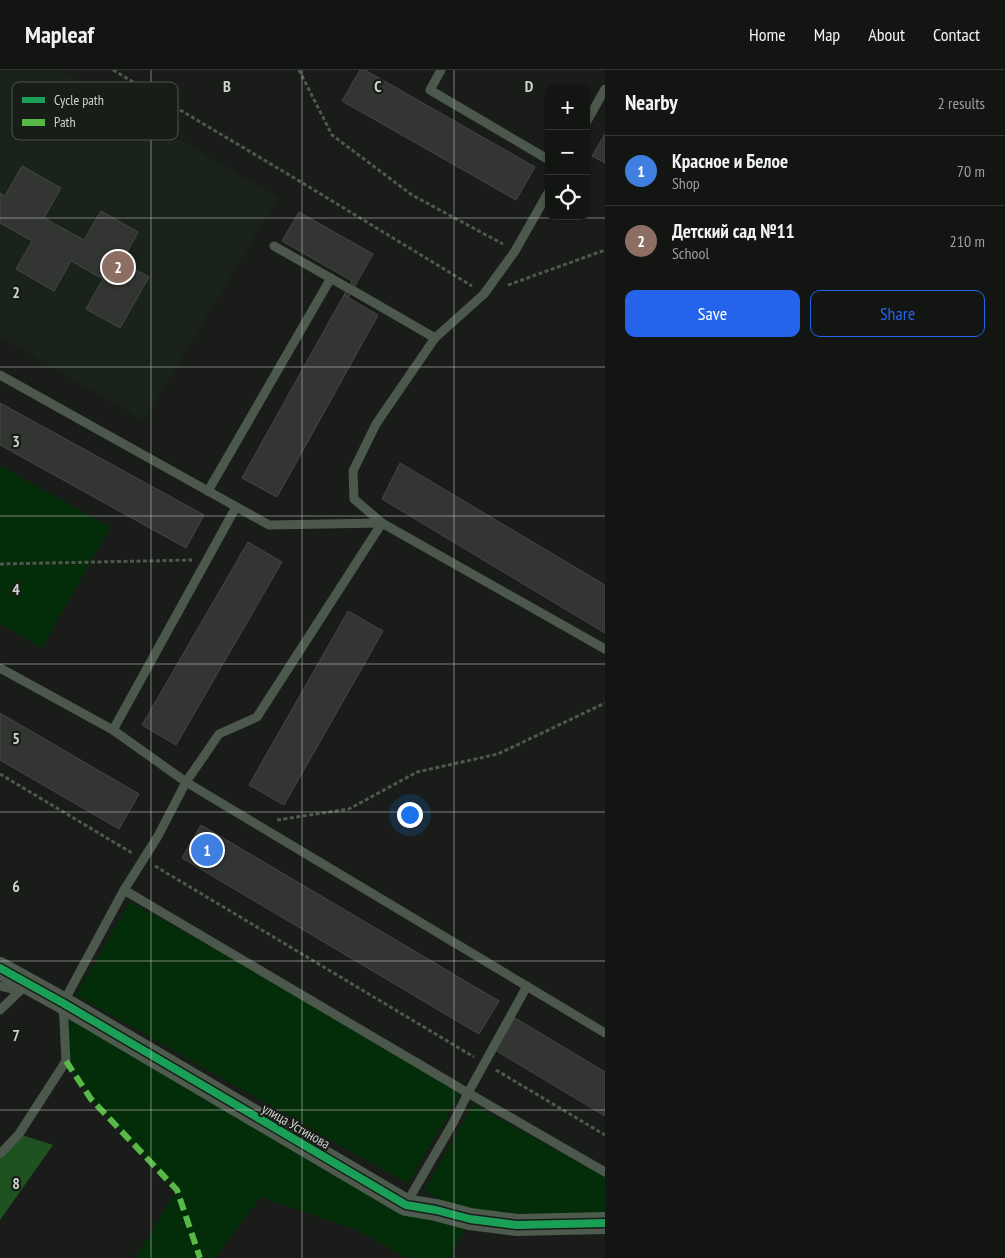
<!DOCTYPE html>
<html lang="en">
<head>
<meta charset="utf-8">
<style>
	:root { --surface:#131512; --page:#202220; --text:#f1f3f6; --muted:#9d9f9f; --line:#323432; --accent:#2563eb }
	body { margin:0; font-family:"PT Sans Narrow",sans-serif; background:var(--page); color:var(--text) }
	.controls { position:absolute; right:15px; top:15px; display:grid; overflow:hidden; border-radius:10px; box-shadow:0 1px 4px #0004 }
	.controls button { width:45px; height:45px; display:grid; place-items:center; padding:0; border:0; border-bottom:1px solid var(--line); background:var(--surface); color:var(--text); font:25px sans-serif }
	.you { position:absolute; left:409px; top:744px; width:18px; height:18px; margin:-12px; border:4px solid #fff; border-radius:50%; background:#1a73e8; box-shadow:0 0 0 8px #1a73e833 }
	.badge { display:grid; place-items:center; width:32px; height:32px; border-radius:50%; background:var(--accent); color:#fff; font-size:16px; font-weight:700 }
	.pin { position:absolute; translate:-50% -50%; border:2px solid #fff; box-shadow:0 1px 5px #0006 }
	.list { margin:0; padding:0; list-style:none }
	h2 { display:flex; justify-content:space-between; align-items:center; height:65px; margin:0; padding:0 20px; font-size:21px }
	h2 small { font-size:16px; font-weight:400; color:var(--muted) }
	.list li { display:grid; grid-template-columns:32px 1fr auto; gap:15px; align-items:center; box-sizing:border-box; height:70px; padding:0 20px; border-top:1px solid var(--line) }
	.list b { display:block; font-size:19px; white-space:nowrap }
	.list p { margin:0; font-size:16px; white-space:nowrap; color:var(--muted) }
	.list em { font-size:16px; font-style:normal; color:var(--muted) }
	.actions { display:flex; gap:10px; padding:15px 20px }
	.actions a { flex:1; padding:11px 0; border:1px solid var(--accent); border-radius:10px; text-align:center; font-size:18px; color:var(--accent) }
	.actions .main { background:var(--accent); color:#fff }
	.icon { flex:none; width:28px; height:28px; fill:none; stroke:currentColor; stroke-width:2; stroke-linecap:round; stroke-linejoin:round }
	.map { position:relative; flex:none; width:605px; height:1188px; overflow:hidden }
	header { display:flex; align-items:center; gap:30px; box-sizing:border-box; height:70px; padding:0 25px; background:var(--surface); border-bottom:1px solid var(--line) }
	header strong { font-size:24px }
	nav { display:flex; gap:28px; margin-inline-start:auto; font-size:18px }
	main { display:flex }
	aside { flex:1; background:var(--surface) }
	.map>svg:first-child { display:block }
	.built { fill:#1a231a }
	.green { fill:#032d08 }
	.forest { fill:#1e5221 }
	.building { fill:#333532; stroke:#444744 }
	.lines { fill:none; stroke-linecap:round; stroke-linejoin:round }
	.path { stroke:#4f574f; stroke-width:3; stroke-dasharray:4 2.5; stroke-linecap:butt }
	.lane { stroke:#4c584c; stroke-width:9 }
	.secondary { stroke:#4e5a4e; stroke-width:22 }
	.quiet { stroke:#58b947; stroke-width:6; stroke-dasharray:12 6; stroke-linecap:butt }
	.cycleway-casing { stroke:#181d17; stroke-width:11 }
	.cycleway { stroke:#1a9f57; stroke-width:8 }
	.grid { fill:none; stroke:#ced2ce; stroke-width:1; stroke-opacity:0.55 }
	.labels { text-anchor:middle; stroke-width:4.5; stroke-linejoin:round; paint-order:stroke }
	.street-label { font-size:14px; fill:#ced2ce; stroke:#181d17 }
	.key { fill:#181d17; stroke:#4f534e; stroke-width:1 }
	.key-label { font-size:14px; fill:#ced2ce }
	.grid-label { font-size:16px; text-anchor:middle; font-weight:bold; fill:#ced2ce; stroke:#181d17; stroke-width:4.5; stroke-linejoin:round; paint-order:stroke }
</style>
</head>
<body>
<header>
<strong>Mapleaf</strong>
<nav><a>Home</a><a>Map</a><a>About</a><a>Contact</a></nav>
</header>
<main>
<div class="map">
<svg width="605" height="1188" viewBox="0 0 605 1188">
	<rect width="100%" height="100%" fill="#191c18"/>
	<polygon class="built" points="3,0 60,0 278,127 144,351 0,267 0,5"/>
	<g class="green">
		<polygon points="0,396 110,457 42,578 0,554"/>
		<polygon points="130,831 462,1020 408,1114 76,925"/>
		<polygon points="63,933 406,1135 470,1149 450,1188 407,1188 357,1160 261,1127 215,1188 135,1188 177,1120 91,1029 66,991"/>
		<polygon points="473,1034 605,1107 605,1145 547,1147 498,1143 454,1137 424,1121"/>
	</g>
	<polygon class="forest" points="19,1064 53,1075 0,1150 0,1084"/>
	<g class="building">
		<polygon points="360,0 365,0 535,97 516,130 342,31"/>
		<polygon points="605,64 605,93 592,86"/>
		<polygon points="22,96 61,118 44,148 84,170 101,141 138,162 122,192 149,207 120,258 86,239 103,209 71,191 54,221 16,199 32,171 0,153 0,123 5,126"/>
		<polygon points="299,142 373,184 348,228 344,225 352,211 282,171"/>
		<polygon points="344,225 378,245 277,427 242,408"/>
		<polygon points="0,333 204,445 186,478 0,375"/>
		<polygon points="400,393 605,515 605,563 382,429"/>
		<polygon points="248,472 282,492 176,675 142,655"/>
		<polygon points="348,541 383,561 284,735 249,715"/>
		<polygon points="0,643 139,724 119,759 0,690"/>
		<polygon points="201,755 499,931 479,964 182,788"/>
		<polygon points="515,948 605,1002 605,1046 495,980"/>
	</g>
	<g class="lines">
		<g class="path">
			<polyline points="113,0 296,109 472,216"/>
			<polyline points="299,0 332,65 412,125 503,174"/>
			<polyline points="508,215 605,180"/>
			<polyline points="0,494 192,490"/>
			<polyline points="0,704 132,783"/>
			<polyline points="277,750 349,739 417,702 498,684 605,633"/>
			<polyline points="155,796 474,987"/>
			<polyline points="496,1000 605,1065"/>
		</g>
		<g class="lane">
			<polyline points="441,0 430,20 549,90"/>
			<polyline points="586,53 605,19"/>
			<polyline points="549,121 515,181 484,224 435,268 376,354 353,401 354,429 382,453 605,579"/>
			<polyline points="274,176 348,218"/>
			<polyline points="352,220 435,268"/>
			<polyline points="0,305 269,455 382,453"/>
			<polyline points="208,421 331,208"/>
			<polyline points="0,598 113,660 236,437"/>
			<polyline points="113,660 186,712 605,963"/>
			<polyline points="124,820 468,1023 605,1102"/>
			<polyline points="0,916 20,921"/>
			<polyline points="0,940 27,914"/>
			<polyline points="0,1084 19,1064 66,991 63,933 124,820 158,766 186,712 219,664 257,647 382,453"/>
			<polyline points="406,1134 453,1053 468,1023 527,916"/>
		</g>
		<polyline class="secondary" points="0,898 63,933 406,1135 436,1140 470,1149 517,1155 605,1153"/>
		<polyline class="quiet" points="66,991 91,1029 177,1120 200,1188"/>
		<defs>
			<polyline id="cycleway" points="0,898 63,933 406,1135 436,1140 470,1149 517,1155 605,1153"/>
		</defs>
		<use href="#cycleway" class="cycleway-casing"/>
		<use href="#cycleway" class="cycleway"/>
	</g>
	<path class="grid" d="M151 0V1188M302 0V1188M454 0V1188M0 148H605M0 297H605M0 446H605M0 594H605M0 742H605M0 891H605M0 1040H605"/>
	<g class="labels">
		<g class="street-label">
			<text transform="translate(296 1056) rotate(30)" y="5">улица Устинова</text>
		</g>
	</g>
	<rect x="12" y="12" width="166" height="58" rx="8" class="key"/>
	<rect x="22" y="27" width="23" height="6" fill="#1a9f57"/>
	<rect x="22" y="49" width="23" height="7" fill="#58b947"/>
	<g class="key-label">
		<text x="54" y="35">Cycle path</text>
		<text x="54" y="57">Path</text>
	</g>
	<g class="grid-label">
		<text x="227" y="22">B</text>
		<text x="378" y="22">C</text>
		<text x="529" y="22">D</text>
		<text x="16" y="228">2</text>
		<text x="16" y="377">3</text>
		<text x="16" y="525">4</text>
		<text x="16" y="674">5</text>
		<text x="16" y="822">6</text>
		<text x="16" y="971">7</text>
		<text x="16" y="1119">8</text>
	</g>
</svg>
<div class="controls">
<button>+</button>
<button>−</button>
<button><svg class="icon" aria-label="locate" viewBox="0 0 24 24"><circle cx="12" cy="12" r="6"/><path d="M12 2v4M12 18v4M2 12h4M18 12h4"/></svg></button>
</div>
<div class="you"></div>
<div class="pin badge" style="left:207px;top:780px;background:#3f7fe0">1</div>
<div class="pin badge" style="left:118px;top:197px;background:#8d6e63">2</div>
</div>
<aside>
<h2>Nearby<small>2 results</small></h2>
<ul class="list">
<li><span class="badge" style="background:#3f7fe0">1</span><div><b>Красное и Белое</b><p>Shop</p></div><em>70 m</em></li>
<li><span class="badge" style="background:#8d6e63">2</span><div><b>Детский сад №11</b><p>School</p></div><em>210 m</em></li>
</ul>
<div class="actions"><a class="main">Save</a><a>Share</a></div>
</aside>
</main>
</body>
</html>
